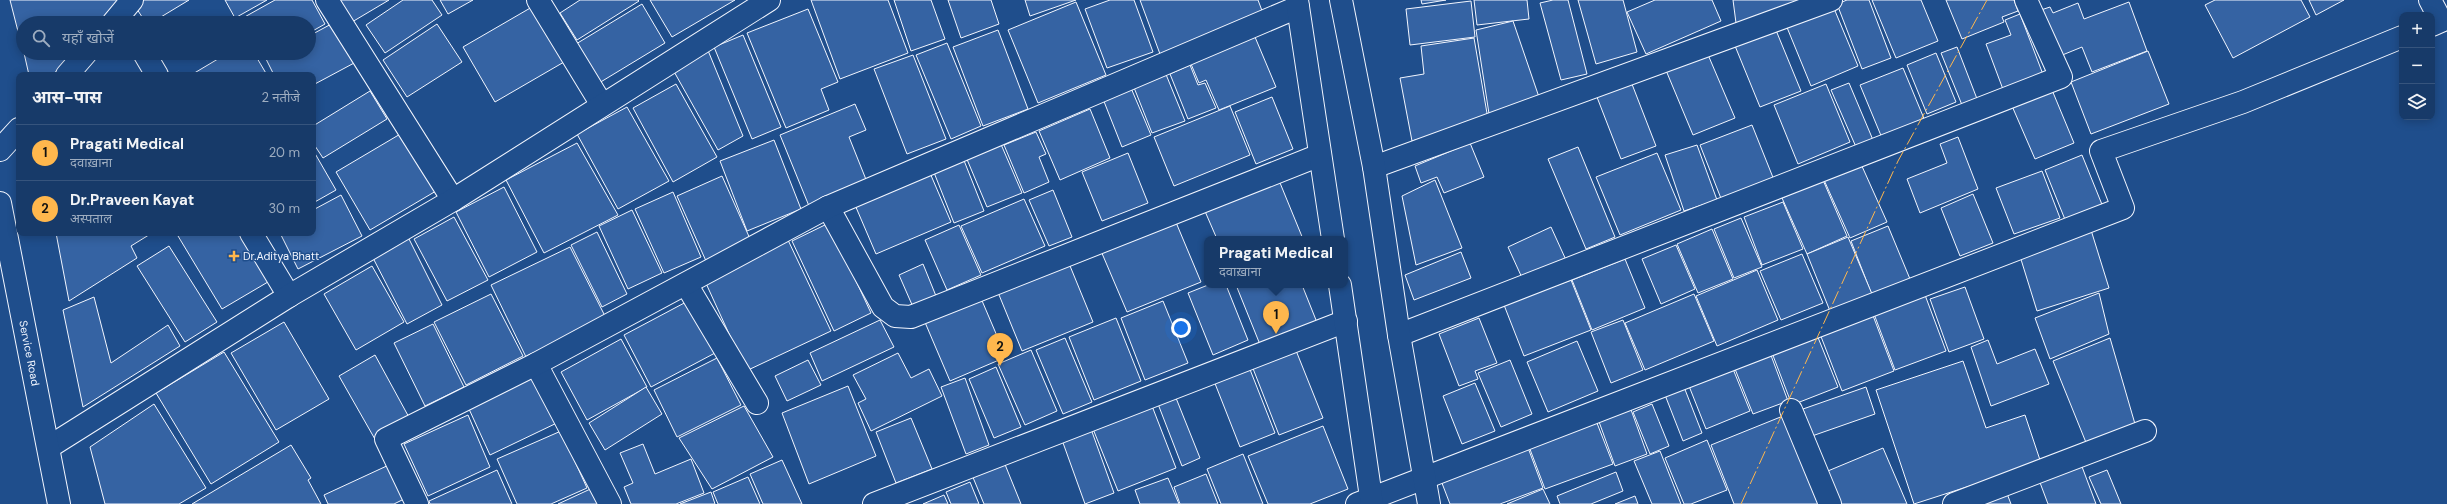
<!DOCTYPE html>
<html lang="hi">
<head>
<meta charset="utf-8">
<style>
	:root { --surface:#173a69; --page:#244571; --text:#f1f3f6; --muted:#9eadc0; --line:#36547d; --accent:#ffb74d }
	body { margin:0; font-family:"DM Sans","Noto Sans Devanagari",sans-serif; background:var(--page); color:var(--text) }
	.controls { position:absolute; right:12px; top:12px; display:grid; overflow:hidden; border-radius:8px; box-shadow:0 2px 10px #0003 }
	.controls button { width:36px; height:36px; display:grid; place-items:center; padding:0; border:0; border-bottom:1px solid var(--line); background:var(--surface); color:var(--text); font:20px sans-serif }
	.you { position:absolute; left:1181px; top:328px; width:14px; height:14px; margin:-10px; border:3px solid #fff; border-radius:50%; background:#1a73e8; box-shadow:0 0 0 6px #1a73e833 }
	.badge { display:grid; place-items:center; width:26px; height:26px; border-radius:50%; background:var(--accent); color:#111; font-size:13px; font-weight:700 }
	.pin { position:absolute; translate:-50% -33px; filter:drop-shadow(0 1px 2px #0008) }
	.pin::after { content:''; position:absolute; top:21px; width:14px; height:12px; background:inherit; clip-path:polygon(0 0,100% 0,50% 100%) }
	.popup { position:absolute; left:1204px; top:236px; width:144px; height:52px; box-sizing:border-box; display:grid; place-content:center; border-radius:8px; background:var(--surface); filter:drop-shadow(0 1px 3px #0005); font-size:13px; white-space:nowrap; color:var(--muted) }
	.popup b { font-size:15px; color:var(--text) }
	.popup::after { content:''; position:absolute; left:50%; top:100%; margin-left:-8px; border:8px solid transparent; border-top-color:var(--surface) }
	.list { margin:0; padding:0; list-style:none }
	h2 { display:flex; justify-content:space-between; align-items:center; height:52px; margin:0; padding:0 16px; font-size:17px }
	h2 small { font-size:13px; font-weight:400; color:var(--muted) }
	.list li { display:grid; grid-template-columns:26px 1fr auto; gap:12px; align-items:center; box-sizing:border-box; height:56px; padding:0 16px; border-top:1px solid var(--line) }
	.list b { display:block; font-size:15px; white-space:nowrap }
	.list p { margin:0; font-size:13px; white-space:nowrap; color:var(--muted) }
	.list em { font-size:13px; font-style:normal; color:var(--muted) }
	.icon { flex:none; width:22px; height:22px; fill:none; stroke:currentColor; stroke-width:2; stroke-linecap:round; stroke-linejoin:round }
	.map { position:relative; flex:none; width:2447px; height:504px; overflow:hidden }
	.search { position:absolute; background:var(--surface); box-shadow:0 2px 10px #0003; left:16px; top:16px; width:300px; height:44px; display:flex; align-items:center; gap:10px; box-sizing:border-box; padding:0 14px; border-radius:22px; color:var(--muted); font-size:15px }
	.panel { position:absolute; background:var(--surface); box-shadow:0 2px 10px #0003; left:16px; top:72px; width:300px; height:164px; border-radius:8px }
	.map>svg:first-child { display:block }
	.building { fill:#3563a3; stroke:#f2f6ff }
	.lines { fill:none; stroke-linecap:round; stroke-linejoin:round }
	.street-casing { stroke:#f2f6ff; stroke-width:24 }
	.secondary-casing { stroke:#f2f6ff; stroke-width:24 }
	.street { stroke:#1f4e8c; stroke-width:22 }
	.secondary { stroke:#1f4e8c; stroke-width:22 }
	.power { stroke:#ffb74d; stroke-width:1; stroke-dasharray:14 3 2 3; stroke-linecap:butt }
	.poi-dot { fill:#ffb74d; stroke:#1f4e8c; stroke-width:1.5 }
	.labels { text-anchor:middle; stroke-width:3; stroke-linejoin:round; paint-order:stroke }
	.poi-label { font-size:11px; fill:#f2f6ff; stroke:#1f4e8c; text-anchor:start }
	.street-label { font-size:11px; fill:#f2f6ff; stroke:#1f4e8c }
</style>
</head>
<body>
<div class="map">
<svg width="2447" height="504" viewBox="0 0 2447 504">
	<rect width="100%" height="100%" fill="#1f4e8c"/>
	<g class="building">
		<polygon points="10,0 118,0 98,23 23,23 23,51"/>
		<polygon points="136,0 189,0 151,23 146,23 133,3"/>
		<polygon points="225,0 267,0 235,18"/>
		<polygon points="275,0 312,0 325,24 309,33 309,23 243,23 241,19"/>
		<polygon points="338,0 389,0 352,22"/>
		<polygon points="403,0 432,0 442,15 385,53 366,25"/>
		<polygon points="440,0 473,0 448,14"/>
		<polygon points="580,0 638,0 639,1 577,40 560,13"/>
		<polygon points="650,0 735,0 672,37"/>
		<polygon points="811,0 888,0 908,53 840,79"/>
		<polygon points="894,0 931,0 945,39 911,51"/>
		<polygon points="948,0 991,0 999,24 961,38"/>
		<polygon points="1025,0 1076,0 1030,16"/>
		<polygon points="1110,0 1134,0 1153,52 1107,68 1085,9"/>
		<polygon points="1140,0 1258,0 1264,16 1160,54"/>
		<polygon points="1421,0 1446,0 1422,4"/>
		<polygon points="1474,0 1527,0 1529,19 1477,25"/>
		<polygon points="1553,0 1568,0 1587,74 1561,80 1540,3"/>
		<polygon points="1578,0 1623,0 1637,52 1596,64"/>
		<polygon points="1655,0 1712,0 1721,21 1646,54 1627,12"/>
		<polygon points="1733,0 1805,0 1736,23"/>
		<polygon points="1847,0 1869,0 1891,58 1862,69 1837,4"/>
		<polygon points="1872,0 1921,0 1938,41 1896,58"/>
		<polygon points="1946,0 2014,0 2018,11 2002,17 2004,22 1962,39"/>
		<polygon points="2215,0 2301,0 2310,17 2233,58 2205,5"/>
		<polygon points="2309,0 2344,0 2316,15"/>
		<polygon points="1471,1 1475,37 1410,45 1406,9"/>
		<polygon points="1076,2 1106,75 1038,103 1008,30"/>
		<polygon points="2129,2 2147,51 2092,72 2082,47 2055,58 2038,11 2050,7 2053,13 2078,3 2084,19"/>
		<polygon points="642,4 665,43 599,83 576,44"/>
		<polygon points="1833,6 1858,66 1811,86 1786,25"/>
		<polygon points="532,7 564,62 495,102 463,47"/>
		<polygon points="808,9 838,82 821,89 829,110 786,128 747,33"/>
		<polygon points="2020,14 2044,77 2004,92 1986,44 2011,35 2005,20"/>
		<polygon points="1513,21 1540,100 1490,120 1476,30"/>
		<polygon points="335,22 356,62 313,85 313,75 274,75 266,59 278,53 309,53 309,36"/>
		<polygon points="1773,23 1801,91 1760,107 1733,41"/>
		<polygon points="437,24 462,62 407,97 383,60"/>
		<polygon points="998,30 1028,109 983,126 953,47"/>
		<polygon points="743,35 781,127 752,139 714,47"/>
		<polygon points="1255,37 1276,87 1219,110 1206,80 1199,83 1191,64"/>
		<polygon points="1474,38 1488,119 1412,141 1400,78 1424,74 1421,46"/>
		<polygon points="947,43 981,126 951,139 916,55"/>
		<polygon points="1957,47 1979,104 1964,110 1941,53"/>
		<polygon points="707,48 743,136 718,150 672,68"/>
		<polygon points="1706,50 1735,118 1693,135 1665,68"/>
		<polygon points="2148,51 2169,104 2091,134 2071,82"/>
		<polygon points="24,53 72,53 53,75 29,75"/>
		<polygon points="228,53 254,53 267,75 191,75"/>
		<polygon points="1936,53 1956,102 1927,114 1907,65"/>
		<polygon points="913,55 946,139 907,154 874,69"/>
		<polygon points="1190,65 1198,85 1205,83 1216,108 1188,119 1170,74"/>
		<polygon points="1903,68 1925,121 1882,138 1860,85"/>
		<polygon points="1165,72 1185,121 1152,133 1133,85"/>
		<polygon points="1630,79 1656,146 1621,159 1595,92"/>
		<polygon points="1849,83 1873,140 1856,147 1831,90"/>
		<polygon points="676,84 717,157 673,182 633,108"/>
		<polygon points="1826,84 1850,142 1798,164 1774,105"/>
		<polygon points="1131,88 1151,135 1122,147 1103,99"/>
		<polygon points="2052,90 2074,143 2035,159 2012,106"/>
		<polygon points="370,91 387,119 323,158 313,143 313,126"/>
		<polygon points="1272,97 1293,149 1256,164 1235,112"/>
		<polygon points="855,104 866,130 849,137 867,182 809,206 780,135"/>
		<polygon points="1230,106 1250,155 1174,186 1154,137"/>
		<polygon points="627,107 669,181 618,209 577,134"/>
		<polygon points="1090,109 1110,158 1060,180 1039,131"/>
		<polygon points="1752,125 1774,180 1722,201 1700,145"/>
		<polygon points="1036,132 1046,154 1039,157 1049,182 1024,193 1004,145"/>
		<polygon points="402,133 436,191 370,230 336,172"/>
		<polygon points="1958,137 1978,189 1920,213 1907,179 1947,163 1940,144"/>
		<polygon points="774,140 801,209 747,231 720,161"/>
		<polygon points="1000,142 1022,193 987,207 966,157"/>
		<polygon points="577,143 618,215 544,253 506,180"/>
		<polygon points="1470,143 1484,177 1444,193 1437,177 1421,183 1415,166"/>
		<polygon points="1697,145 1717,200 1684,211 1665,155"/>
		<polygon points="1578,147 1615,237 1586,249 1548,159"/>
		<polygon points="313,150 336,190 313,203"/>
		<polygon points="1128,153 1148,203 1102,221 1082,172"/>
		<polygon points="1657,153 1681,210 1620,235 1596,177"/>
		<polygon points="2082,155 2103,207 2066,222 2045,170"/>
		<polygon points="963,158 984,211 954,223 933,170"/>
		<polygon points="1861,164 1887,222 1850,238 1824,180"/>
		<polygon points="2042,171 2060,218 2014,234 1996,188"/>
		<polygon points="930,173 951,222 876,254 855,205"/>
		<polygon points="722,176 751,241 706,261 677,196"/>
		<polygon points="1278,178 1303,239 1217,239 1204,209"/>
		<polygon points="1435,180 1462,248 1416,265 1402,196"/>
		<polygon points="1823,180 1847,236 1807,254 1782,198"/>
		<polygon points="504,187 537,252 489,277 456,212"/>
		<polygon points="1053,190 1072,237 1049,246 1029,200"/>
		<polygon points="673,192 701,257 664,273 635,209"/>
		<polygon points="1973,194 1993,243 1960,256 1941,208"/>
		<polygon points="341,195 362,236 298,269 280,233 313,233 313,210"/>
		<polygon points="1024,199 1045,246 982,273 961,226"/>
		<polygon points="1783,202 1803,249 1762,265 1744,217"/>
		<polygon points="632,210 662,273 628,289 599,226"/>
		<polygon points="454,217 488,280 447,301 414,239"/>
		<polygon points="1741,218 1762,267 1734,278 1714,229"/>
		<polygon points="1175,220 1201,282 1127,312 1101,251"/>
		<polygon points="829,223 871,313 834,331 792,241"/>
		<polygon points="959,225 981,275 947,290 925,240"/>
		<polygon points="1888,226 1910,279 1872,295 1851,241"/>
		<polygon points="1551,227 1566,260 1523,280 1508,247"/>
		<polygon points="1712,229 1733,279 1698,293 1677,244"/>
		<polygon points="2091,230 2109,288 2037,311 2019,253"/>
		<polygon points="597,232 627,294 602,307 571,245"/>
		<polygon points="56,233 152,233 131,246 137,258 69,301"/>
		<polygon points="184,233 245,233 273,279 222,309 178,236"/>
		<polygon points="408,237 442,305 407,324 372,256"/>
		<polygon points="1848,237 1872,294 1830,311 1807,254"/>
		<polygon points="788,240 831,331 746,371 704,279"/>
		<polygon points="1676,245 1695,289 1661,304 1642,259"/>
		<polygon points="169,246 217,322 185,342 137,266"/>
		<polygon points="570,247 606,318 526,357 491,285"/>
		<polygon points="1461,252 1471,278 1414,300 1405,275"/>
		<polygon points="1802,254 1823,303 1781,320 1760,271"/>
		<polygon points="1625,259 1645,308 1592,330 1572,280"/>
		<polygon points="1068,261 1093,322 1022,351 997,290"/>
		<polygon points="923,264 936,296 913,307 899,275"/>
		<polygon points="372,266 404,322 356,350 324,294"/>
		<polygon points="1757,270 1778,320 1717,346 1696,296"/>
		<polygon points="1571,280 1591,330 1524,356 1504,305"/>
		<polygon points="1208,285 1226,285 1248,340 1213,355 1188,293"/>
		<polygon points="1236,285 1302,285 1318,325 1261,347"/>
		<polygon points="1965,287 1984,339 1949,352 1930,299"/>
		<polygon points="2099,293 2109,334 2050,359 2035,318"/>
		<polygon points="491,294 523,356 466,385 434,322"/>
		<polygon points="1694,294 1714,341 1645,370 1625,323"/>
		<polygon points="1925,295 1946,351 1895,370 1874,314"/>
		<polygon points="980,296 1006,357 950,381 924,320"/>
		<polygon points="94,297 111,363 168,325 180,346 83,407 63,310"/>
		<polygon points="688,301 715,353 651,387 624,335"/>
		<polygon points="1163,301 1188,363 1145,380 1121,318"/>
		<polygon points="1872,313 1894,371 1842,391 1820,334"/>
		<polygon points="1116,318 1141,381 1094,400 1069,337"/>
		<polygon points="1479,318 1497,363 1475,371 1478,379 1459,386 1439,334"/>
		<polygon points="880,320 894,347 822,381 810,353"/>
		<polygon points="1623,320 1643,370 1611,383 1591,332"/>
		<polygon points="284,322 329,399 276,430 231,353"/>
		<polygon points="433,324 464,387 425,406 394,343"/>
		<polygon points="1817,335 1838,387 1792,405 1772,353"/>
		<polygon points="1065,338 1092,402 1063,414 1036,350"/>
		<polygon points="2110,338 2135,424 2087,445 2053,361"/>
		<polygon points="621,339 647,387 587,420 561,372"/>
		<polygon points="1988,340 1997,364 2035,349 2049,384 1991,406 1971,347"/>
		<polygon points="1577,341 1598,391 1548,412 1527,362"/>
		<polygon points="1295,348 1323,418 1279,435 1252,366"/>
		<polygon points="1031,350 1057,411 1025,425 998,364"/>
		<polygon points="1769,350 1788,401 1753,414 1733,364"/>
		<polygon points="224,352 279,442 211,484 156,393"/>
		<polygon points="898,353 911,378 929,369 942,396 871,431 858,403 866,399 853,375"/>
		<polygon points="375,355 411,421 376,441 339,376"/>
		<polygon points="717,358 741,405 677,437 654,390"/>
		<polygon points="808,360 821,385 787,401 775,376"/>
		<polygon points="1510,360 1532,414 1501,427 1478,373"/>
		<polygon points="1963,361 1986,428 2025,415 2041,463 1914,504 1876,390"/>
		<polygon points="1731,364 1750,411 1706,429 1687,381"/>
		<polygon points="996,367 1021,427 994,438 969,379"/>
		<polygon points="1249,367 1275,433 1240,447 1214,381"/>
		<polygon points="539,375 561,421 490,455 469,409"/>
		<polygon points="965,378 989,445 966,454 941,387"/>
		<polygon points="1475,383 1495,431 1462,444 1443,396"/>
		<polygon points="848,386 876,456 809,484 782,413"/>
		<polygon points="646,387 662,414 605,450 589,423"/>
		<polygon points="1684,387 1702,433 1683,441 1665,395"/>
		<polygon points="1866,387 1875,414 1812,436 1803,409"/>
		<polygon points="1176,398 1200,458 1182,466 1158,404"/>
		<polygon points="154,404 206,488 179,504 105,504 90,447"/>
		<polygon points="1652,404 1669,446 1650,454 1633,412"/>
		<polygon points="744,406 773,457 712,489 679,438"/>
		<polygon points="1152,406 1176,468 1118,491 1093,429"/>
		<polygon points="1630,407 1647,454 1615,466 1598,419"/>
		<polygon points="468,415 490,467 428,496 404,444"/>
		<polygon points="1783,416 1818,504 1734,504 1711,445"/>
		<polygon points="911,418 932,469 896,483 876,432"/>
		<polygon points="1595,418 1613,464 1545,489 1528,444"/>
		<polygon points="1323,426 1348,489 1310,504 1268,504 1248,456"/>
		<polygon points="1091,429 1114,493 1085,504 1062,440"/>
		<polygon points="561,431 587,488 551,504 517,504 497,459"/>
		<polygon points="1707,440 1727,490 1691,504 1684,504 1665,458"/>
		<polygon points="643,444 655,474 691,459 704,493 676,504 631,504 624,487 633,483 620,453"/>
		<polygon points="291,445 311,478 308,480 321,504 192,504"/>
		<polygon points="1527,445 1543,488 1500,504 1450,504 1440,478"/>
		<polygon points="1883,448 1907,504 1836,504 1823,473"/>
		<polygon points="1660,451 1681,504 1652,504 1634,461"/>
		<polygon points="1243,454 1263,504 1221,504 1207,469"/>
		<polygon points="782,460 802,504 763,504 750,474"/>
		<polygon points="1004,462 1021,504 984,504 972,475"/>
		<polygon points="391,464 406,498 394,504 328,504 324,495"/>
		<polygon points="2081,464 2096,504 2048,504 2039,480"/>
		<polygon points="497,470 512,504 430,504 429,501"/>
		<polygon points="2107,470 2121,504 2101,504 2089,477"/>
		<polygon points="1616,472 1623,491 1591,504 1560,504 1557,496"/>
		<polygon points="1206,474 1218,504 1180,504 1174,487"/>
		<polygon points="748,477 760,504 718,504 713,492"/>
		<polygon points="1168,478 1179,504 1140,504 1135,490"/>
		<polygon points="970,482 979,504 951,504 946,492"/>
		<polygon points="599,485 607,504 558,504"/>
		<polygon points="1543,489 1550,504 1507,504"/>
		<polygon points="2006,491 2011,504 1974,504"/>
		<polygon points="711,492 715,504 680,504"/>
		<polygon points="944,495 948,504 923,504"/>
		<polygon points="1635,496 1638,504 1615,504"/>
	</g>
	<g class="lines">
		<defs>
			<g id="street">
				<polyline points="327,0 453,200"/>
				<polyline points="538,0 602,105"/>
				<polyline points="2430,0 2441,21 2432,25"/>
				<polyline points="113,23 132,0"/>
				<polyline points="144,53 157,75"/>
				<polyline points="67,75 86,53"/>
				<polyline points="0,150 19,129"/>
				<polyline points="1374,167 1831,0"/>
				<polyline points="828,207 883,307 895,316 911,317 1320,155"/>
				<polyline points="251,233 289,296"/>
				<polyline points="686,284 757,403"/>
				<polyline points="1399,335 2061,77 2026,0"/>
				<polyline points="536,364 610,504"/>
				<polyline points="1791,410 1830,504"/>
				<polyline points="49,447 289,296 453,200 769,0"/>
				<polyline points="417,504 386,439 536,364 828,207 1298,7"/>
				<polyline points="874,504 1346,321"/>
				<polyline points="1357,504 2123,208 2101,151 2243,102 2402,37"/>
				<polyline points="1954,504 2145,431"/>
			</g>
			<g id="secondary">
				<polyline points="1297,0 1333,239"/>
				<polyline points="1341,0 1374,167 1399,335 1429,504"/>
				<path id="s1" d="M0 203 59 504"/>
				<polyline points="1340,285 1372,504"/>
			</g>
		</defs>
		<use href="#street" class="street-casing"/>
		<use href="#secondary" class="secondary-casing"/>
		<use href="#street" class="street"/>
		<use href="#secondary" class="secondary"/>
		<polyline class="power" points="1741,504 1898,161 1987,0"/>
	</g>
	<path class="poi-dot" d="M232 250h4v4h4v4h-4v4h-4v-4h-4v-4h4z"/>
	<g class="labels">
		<g class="poi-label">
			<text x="243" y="260">Dr.Aditya Bhatt</text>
		</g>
		<g class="street-label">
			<text dy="4" stroke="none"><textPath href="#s1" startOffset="153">Service Road</textPath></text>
		</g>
	</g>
</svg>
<div class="controls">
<button>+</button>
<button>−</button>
<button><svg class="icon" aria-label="layers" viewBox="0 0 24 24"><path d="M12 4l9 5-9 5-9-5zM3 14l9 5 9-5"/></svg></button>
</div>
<div class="you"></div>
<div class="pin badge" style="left:1276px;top:334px">1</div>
<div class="popup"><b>Pragati Medical</b>दवाख़ाना</div>
<div class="pin badge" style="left:1000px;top:366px">2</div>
<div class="search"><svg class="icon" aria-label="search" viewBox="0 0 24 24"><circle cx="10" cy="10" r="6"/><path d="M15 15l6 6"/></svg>यहाँ खोजें</div>
<section class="panel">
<h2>आस-पास<small>2 नतीजे</small></h2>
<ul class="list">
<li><span class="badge">1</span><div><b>Pragati Medical</b><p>दवाख़ाना</p></div><em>20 m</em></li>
<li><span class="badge">2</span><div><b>Dr.Praveen Kayat</b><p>अस्पताल</p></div><em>30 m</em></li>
</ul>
</section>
</div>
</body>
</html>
